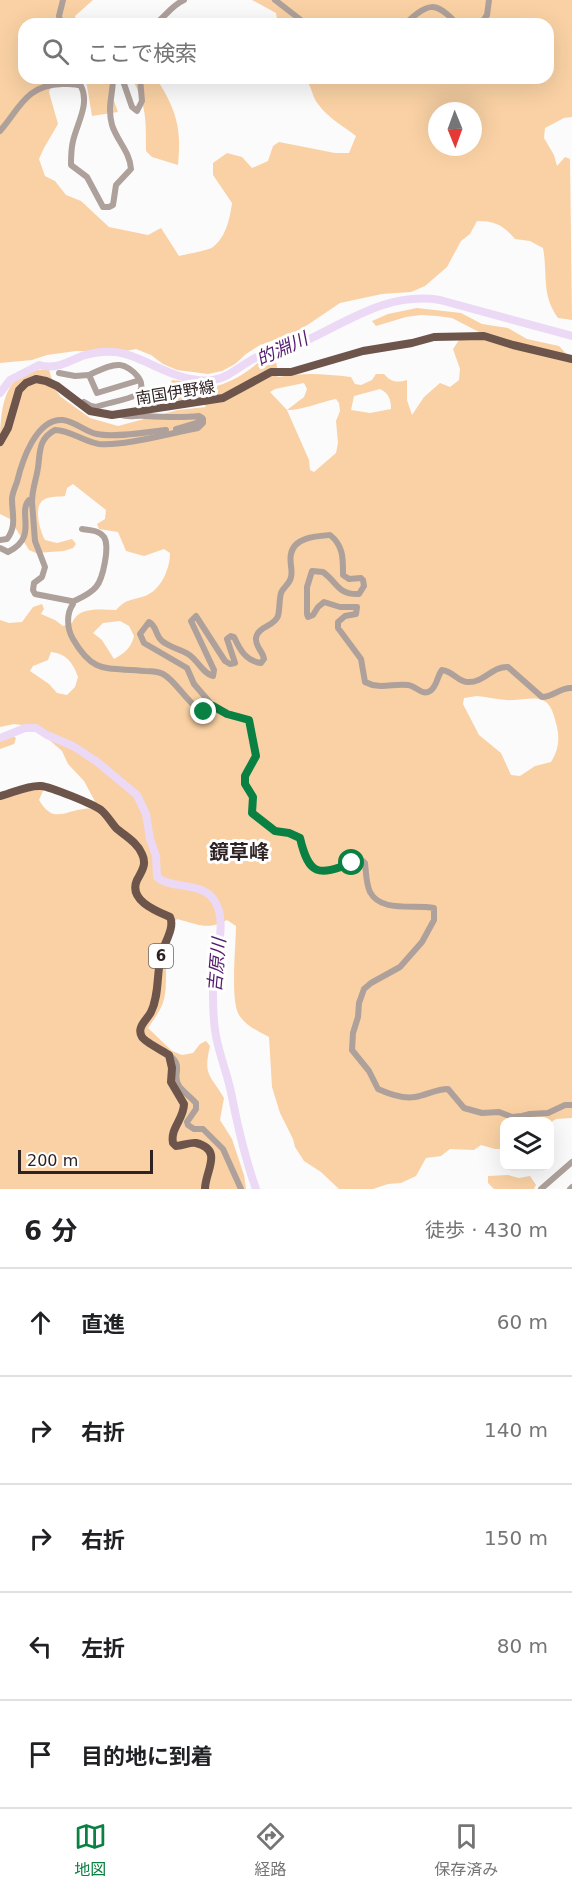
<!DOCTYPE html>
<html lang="ja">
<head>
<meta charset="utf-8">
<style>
	:root { --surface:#fff; --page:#f6f6f6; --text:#202124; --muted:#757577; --line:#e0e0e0; --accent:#0b8043 }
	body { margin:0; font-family:"DejaVu Sans","Noto Sans JP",sans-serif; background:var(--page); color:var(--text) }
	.controls { position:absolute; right:18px; bottom:18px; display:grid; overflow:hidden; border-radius:12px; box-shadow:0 6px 24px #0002 }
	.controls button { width:54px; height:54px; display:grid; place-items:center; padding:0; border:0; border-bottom:2px solid var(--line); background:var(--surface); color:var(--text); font:30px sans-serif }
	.compass { position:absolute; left:428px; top:102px; width:54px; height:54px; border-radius:50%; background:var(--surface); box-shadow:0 6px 24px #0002; rotate:179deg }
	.scale { position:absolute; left:18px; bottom:15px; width:135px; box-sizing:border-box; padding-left:6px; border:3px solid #2f2223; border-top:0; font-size:16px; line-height:21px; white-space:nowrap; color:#2f2223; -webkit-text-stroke:4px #fff; paint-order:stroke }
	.stop { position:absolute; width:18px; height:18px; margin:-14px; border:4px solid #0b8043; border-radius:50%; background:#fff }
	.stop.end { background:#0b8043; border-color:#fff; box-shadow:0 2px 6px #0008 }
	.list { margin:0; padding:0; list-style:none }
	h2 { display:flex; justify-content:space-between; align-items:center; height:78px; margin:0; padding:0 24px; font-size:26px }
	h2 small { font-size:20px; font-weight:400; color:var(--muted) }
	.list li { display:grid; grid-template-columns:39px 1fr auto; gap:18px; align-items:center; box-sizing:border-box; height:108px; padding:0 24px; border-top:2px solid var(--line) }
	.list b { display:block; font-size:22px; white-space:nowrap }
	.list em { font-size:20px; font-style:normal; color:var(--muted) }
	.icon { flex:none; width:33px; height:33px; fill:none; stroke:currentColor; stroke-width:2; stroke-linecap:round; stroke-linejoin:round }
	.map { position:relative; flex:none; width:572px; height:1189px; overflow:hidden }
	.search { position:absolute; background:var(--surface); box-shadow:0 6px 24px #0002; left:18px; right:18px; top:18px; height:66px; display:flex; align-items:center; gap:15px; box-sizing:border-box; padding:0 21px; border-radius:18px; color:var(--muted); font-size:22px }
	.sheet { height:618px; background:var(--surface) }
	nav { display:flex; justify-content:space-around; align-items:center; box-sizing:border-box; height:84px; border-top:2px solid var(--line); background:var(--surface); font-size:16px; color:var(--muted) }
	nav a { display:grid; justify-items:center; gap:3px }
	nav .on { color:var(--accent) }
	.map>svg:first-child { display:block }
	.green { fill:#f9d1a4; fill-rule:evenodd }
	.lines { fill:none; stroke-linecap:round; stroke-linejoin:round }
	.river { stroke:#ebd9f6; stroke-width:8 }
	.minor { stroke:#aea09a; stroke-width:6 }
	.major { stroke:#6d554c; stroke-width:8 }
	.route { stroke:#0b8043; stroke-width:8 }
	.labels { text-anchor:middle; stroke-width:6; stroke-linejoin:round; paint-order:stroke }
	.shield { fill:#fff; stroke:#6d6465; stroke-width:1.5 }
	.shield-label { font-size:15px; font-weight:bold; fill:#2f2223 }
	.street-label { font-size:16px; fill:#2f2223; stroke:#fff }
	.water-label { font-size:18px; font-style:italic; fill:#541a6d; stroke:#fff }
	.quarter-label { font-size:20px; font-weight:bold; fill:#2f2223; stroke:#fff }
</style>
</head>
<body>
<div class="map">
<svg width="572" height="1189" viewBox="0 0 572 1189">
	<rect width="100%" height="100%" fill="#fbfbfb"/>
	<g class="green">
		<path d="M0 0H93L75 16 77 24H24V78H54L49 92 58 124 44 148 39 159 45 176 55 181 66 195 81 201 109 227 148 235 161 228 179 256C187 254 207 251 213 247 226 237 230 218 232 203L213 175V163L227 153 242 157 252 168 268 161 273 146 279 142 335 153H349L356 136C343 126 327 117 318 104 311 95 313 87 304 78H548V24H278L276 13 252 0H572V117L564 118 545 128 544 138 554 155 557 166 565 157 570 159 572 320 558 318C541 294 548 275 543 248L530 241 515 239C503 225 495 221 477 221L470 234 461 241 447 267 425 286 411 292 382 294 340 303 303 328 289 335 260 345 246 354 235 364 222 371 208 374 177 370 163 364 151 355 136 349 121 352 76 351 47 355 32 360 0 363ZM437 111H473V147H437Z"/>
		<polygon points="82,78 113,78 110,90 118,112 92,116 86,80"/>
		<path d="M156 78C176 109 182 128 178 165L152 157 146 151C146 121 147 106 132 79Z"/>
		<path d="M417 308 461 313 482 324 508 328 527 339 559 346 572 360V1118L556 1119 550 1123V1122H504V1149H495L481 1145 474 1150 450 1149 441 1156 426 1158 416 1176 401 1183 388 1184 373 1189H339L321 1172 304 1161 295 1147 293 1139 280 1113 272 1087 269 1037C258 1031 246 1026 239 1015 230 1001 236 945 236 926L227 920C208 931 197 924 177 919 159 936 170 976 164 999 162 1009 154 1019 148 1028L172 1051 182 1055 193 1053 200 1044 206 1041 210 1046C203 1076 210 1074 224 1098L220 1120 232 1139 244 1175 246 1189H0V798L45 786 39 800C53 824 64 811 84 809 88 808 94 809 99 809L84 781 68 764 62 751 47 738 29 726 14 724 0 727V620L9 623 22 622 33 607 42 604 44 609 41 614 55 620 63 626 72 623C79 606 100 610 116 610 127 598 131 601 145 596 161 590 170 569 170 553L164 549 144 556 126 551 118 532 99 529 97 524 105 519 106 510 73 484 67 488 65 496C60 497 50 496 45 499 32 505 40 531 45 540L57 543 72 539 76 544 73 548 64 551 36 553 29 550 10 519 0 514C0 493 0 473 0 452 0 416 0 365 49 370L55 389 61 397 90 418 118 426 178 410 206 407 201 400C181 402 177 406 170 385L172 380C177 381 182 380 186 382 191 384 194 387 199 388 222 389 248 373 263 358L275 359 277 366 276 374 278 377C304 372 325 374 351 377L355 384 361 385 372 380 376 374H384C391 382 396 383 407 380V400L412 415 424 397 440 383 450 387 459 380 460 369 453 349 459 340 479 332 452 318 437 316 421 315 406 317 376 326 372 321 388 314ZM304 383 307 389 304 397 287 410 270 392 275 389ZM380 389C389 393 391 400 391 409L370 413 351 410 354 396ZM336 399 339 403 340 411 336 421 338 443 336 453 314 472 310 470 309 460 287 410C304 410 320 402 336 399ZM120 621 129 626 134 636C131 648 125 653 114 659L102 640 93 633 103 623ZM51 652C67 654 73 663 78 677L75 687 67 695 57 693 49 684 30 671 33 666 48 660ZM477 696C489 697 503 701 514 700 542 697 550 695 557 727 560 740 558 751 551 762L535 766 520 776 511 775 501 753 479 735 463 704 464 698Z"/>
		<polygon points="10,734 16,738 14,744 0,749 0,738"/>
		<polygon points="508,1175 519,1178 530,1176 536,1185 534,1189 494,1189 488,1183 488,1176"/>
	</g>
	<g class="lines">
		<g class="river">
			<path d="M0 393 10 380 39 365C56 370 67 362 82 356 92 353 103 351 114 352 124 352 134 357 144 361 165 371 189 383 213 380 228 378 240 366 253 359 267 352 279 353 292 347 341 327 383 291 440 300L572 336"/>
			<path d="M0 738 25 728H36L47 735 73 746 96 761 137 795 146 814 150 839 156 856 157 877C172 890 201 881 214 900 230 923 212 963 213 989 213 1003 213 1017 215 1030 218 1053 228 1074 232 1097 238 1128 245 1158 256 1189"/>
		</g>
		<g class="minor">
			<polyline points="275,0 306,24"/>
			<polyline points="61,24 59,16 63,0"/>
			<path d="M155 24C166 16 171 6 184 0"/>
			<path d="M405 24C428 3 435 0 457 24"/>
			<polyline points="481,24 487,15 489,0"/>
			<polyline points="122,78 132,107 137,111 142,101 140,78"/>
			<path d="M0 131C20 108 26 85 62 84 68 84 75 83 81 86 90 104 77 123 73 141 71 149 71 157 71 165L87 177 103 207H109L113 205 116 185 131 169C130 152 117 141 112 125 107 106 113 95 113 78"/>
			<polyline points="59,373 75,376 89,375"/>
			<path d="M84 402 91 406 96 407C107 403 127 400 136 395 151 385 131 366 120 365 110 364 98 371 89 375L97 393 140 380"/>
			<polyline points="176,429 196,423 202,418"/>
			<path d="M32 502C32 491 35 483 37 473 41 456 36 440 55 430 70 430 84 442 99 444 123 446 163 435 188 430L198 428 203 423V419L199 416C181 418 163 417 145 416 136 415 129 418 121 415"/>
			<path d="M0 540 7 539C17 526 12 514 12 499 12 494 15 487 17 482 22 461 36 418 63 420 76 422 86 432 97 434 115 438 148 432 166 430"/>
			<path d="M0 548 8 552C39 537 17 513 29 500L32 502 35 541 45 567 42 577 34 583 33 590 35 594 71 601 73 604C66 614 67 629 73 639 94 676 109 667 145 671 151 671 157 671 163 674 178 682 192 712 208 712L213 706"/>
			<path d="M72 602C80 598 89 595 96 587 103 579 110 546 104 537 99 530 89 530 82 529"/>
			<path d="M572 688C560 687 554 697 542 697L508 667C493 666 483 683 468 682 458 682 453 671 442 670 437 676 437 687 430 691 422 696 416 686 408 685 393 683 380 690 365 682L361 659 338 628V622L345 616 356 614 357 607H340L324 602 318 607 313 615 308 617 307 614V587L312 571 323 572C338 583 338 595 359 594L364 586 363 580 361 578 349 579 343 575C343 560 344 546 330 535 317 536 294 537 291 554 289 562 293 570 291 577 290 584 283 587 281 593 279 600 280 608 278 616 274 627 258 626 256 638 255 647 263 651 264 659L261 663C246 661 240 650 234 637L231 636 227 639 235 663 230 664 225 661 196 616 191 621 214 670 213 676C202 673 198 660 188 654 180 649 169 647 162 641 155 635 157 626 149 622L140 634 144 643 187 668 194 684 213 706 227 714 249 720 256 756 245 776V784L253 797 252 813 275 831 289 833 300 838C312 889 326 867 363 861L365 863C366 871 366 884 370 892 381 913 414 904 434 908V920L422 942 400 967 371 983 364 989 359 1003 358 1017 353 1033 352 1050 369 1071 378 1089C389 1094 403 1099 415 1097 427 1095 436 1089 448 1089L464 1108 482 1113 499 1112 512 1117 522 1116 530 1114 548 1113 565 1105H572"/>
			<path d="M169 1055C185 1067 171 1074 179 1086 183 1092 191 1097 196 1103V1109L187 1122 188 1125 194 1129H203L223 1149 241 1189"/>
			<polyline points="541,1189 572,1162"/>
			<polyline points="570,1189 572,1187"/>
		</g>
		<g class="major">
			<polyline points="0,442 8,428 19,390 26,383 36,379 46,381 57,386 90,411 112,415 223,398 271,372 291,372 363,351 412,343 434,337 484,336 513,345 572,359"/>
			<path d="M0 796C13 793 27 785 41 786 51 787 93 804 101 810 107 815 111 822 116 828 125 836 137 842 142 854 147 864 142 871 137 880 128 900 156 911 170 917 175 927 165 942 162 952 156 971 160 994 151 1012 147 1020 136 1027 142 1037 145 1042 163 1051 169 1055L172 1068 171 1082 184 1104C184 1119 170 1128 173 1143L176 1146C182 1146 190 1142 196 1143 224 1150 205 1171 205 1189"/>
		</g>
	</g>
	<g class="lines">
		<path class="route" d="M204 712H208L213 706 227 714 249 720 256 756 245 776V784L253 797 252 813 275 831 289 833 300 838C309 876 318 876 352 863"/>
	</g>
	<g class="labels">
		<rect class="shield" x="149" y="944" width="24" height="24" rx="4.5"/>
		<g class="shield-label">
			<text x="161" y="961">6</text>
		</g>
		<g class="street-label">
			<text transform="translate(175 392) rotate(-9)" y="6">南国伊野線</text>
		</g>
		<g class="water-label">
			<text transform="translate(282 349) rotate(-25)" y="6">的淵川</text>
			<text transform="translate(217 965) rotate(-85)" y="6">吉原川</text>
		</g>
		<g class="quarter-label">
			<text x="239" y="859">鏡草峰</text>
		</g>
	</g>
</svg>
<div class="controls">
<button><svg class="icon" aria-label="layers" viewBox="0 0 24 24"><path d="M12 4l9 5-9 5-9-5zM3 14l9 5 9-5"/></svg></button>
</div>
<svg class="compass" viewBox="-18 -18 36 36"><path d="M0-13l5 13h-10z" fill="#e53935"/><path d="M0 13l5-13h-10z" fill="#757577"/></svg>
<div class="scale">200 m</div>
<div class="stop" style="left:352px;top:863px"></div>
<div class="stop end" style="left:204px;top:712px"></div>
<div class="search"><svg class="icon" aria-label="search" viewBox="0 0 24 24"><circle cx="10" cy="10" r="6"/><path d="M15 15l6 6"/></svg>ここで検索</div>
</div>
<section class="sheet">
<h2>6 分<small>徒歩 · 430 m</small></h2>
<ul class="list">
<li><svg class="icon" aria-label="ahead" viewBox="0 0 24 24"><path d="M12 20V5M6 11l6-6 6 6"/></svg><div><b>直進</b></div><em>60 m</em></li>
<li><svg class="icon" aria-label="right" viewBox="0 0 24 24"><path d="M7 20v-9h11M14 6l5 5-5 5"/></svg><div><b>右折</b></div><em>140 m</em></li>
<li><svg class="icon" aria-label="right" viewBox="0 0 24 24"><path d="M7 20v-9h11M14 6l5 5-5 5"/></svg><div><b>右折</b></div><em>150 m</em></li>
<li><svg class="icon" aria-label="left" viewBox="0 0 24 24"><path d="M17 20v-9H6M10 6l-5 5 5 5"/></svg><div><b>左折</b></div><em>80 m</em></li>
<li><svg class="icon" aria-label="arrive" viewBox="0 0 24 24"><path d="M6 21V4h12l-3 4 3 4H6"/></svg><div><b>目的地に到着</b></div></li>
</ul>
</section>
<nav>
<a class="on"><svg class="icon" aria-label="map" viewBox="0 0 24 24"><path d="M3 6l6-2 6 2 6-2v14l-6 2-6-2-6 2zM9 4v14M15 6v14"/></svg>地図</a>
<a><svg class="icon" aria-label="directions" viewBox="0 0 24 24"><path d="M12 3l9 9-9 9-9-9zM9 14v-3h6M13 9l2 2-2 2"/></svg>経路</a>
<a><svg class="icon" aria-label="saved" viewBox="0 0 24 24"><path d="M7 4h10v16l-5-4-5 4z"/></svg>保存済み</a>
</nav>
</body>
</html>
